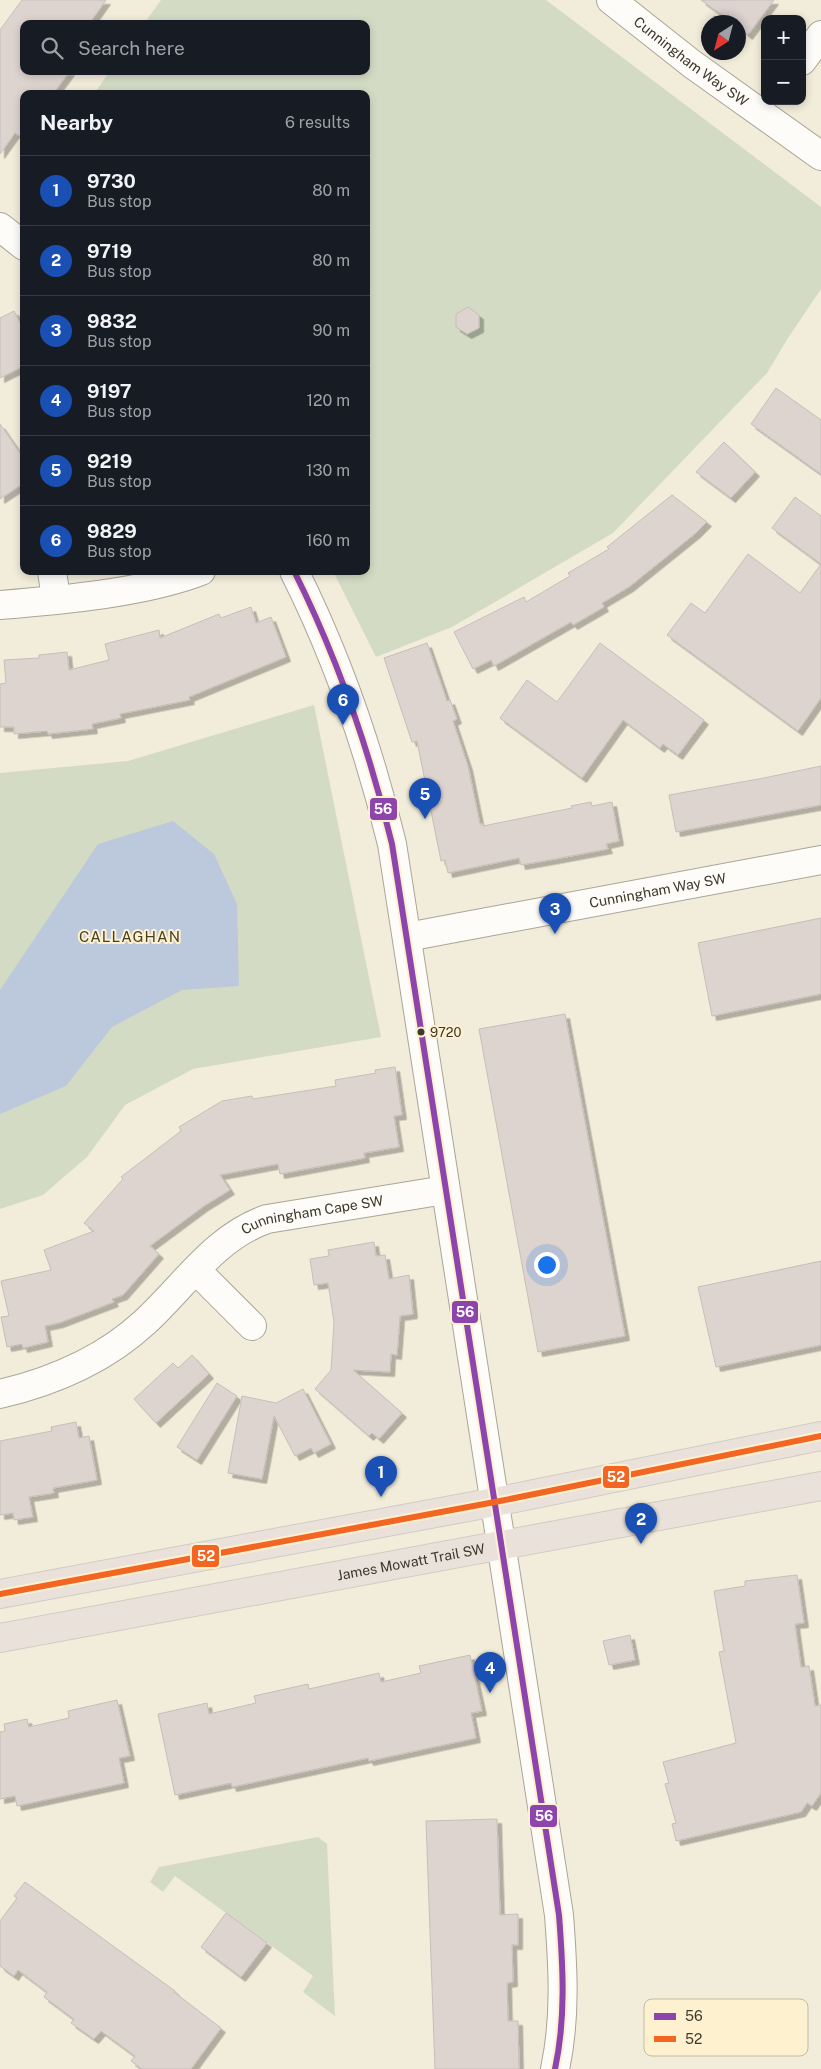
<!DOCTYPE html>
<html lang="en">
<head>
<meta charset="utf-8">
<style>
	:root { --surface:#171b24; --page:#242831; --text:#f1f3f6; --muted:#9ea1a6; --line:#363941; --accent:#7d7869 }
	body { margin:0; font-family:"Public Sans",sans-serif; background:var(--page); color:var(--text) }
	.controls { position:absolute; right:15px; top:15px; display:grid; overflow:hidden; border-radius:10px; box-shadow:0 2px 8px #0003 }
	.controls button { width:45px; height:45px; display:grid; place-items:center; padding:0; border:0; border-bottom:1px solid var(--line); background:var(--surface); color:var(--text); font:25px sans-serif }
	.compass { position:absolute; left:701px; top:15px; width:45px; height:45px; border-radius:50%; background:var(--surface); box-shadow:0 2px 8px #0003; rotate:216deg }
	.you { position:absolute; left:546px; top:1264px; width:18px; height:18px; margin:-12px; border:4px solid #fff; border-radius:50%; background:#1a73e8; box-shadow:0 0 0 8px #1a73e833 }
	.badge { display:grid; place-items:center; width:32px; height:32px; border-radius:50%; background:var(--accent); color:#fff; font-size:16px; font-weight:700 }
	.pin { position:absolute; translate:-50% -41px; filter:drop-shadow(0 1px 2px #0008) }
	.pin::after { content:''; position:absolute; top:26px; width:18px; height:15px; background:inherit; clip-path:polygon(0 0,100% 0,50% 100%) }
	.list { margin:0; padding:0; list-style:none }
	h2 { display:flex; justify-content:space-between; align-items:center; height:65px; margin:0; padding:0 20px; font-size:21px }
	h2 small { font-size:16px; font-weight:400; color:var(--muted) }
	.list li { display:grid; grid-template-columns:32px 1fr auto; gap:15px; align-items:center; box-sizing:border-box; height:70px; padding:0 20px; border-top:1px solid var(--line) }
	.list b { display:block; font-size:19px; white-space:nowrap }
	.list p { margin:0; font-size:16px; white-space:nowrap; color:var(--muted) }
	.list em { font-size:16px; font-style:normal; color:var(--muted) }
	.icon { flex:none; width:28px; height:28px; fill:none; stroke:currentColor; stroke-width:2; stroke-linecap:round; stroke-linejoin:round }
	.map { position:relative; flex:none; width:821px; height:2069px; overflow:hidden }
	.search { position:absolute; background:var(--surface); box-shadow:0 2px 8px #0003; left:20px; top:20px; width:350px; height:55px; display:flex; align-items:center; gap:12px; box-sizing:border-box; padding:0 18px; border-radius:10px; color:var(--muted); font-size:19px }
	.panel { position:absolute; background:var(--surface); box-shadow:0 2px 8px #0003; left:20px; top:90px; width:350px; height:485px; border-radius:10px }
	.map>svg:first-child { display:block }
	.green { fill:#d4dbc5 }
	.water { fill:#bcc8db }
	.building { fill:#ddd4d0; stroke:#c7beb9; filter:url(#shadow) }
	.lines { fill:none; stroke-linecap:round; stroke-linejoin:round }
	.minor-casing { stroke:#aaa597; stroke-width:30 }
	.major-casing { stroke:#d0ccc3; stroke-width:30 }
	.minor { stroke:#fdfcf9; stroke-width:28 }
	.major { stroke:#eae2da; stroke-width:28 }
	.bus-1-casing { stroke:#fdf1d0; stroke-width:10 }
	.bus-2-casing { stroke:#fdf1d0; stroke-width:10 }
	.bus-1 { stroke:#8e44ad; stroke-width:6 }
	.bus-2 { stroke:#f26522; stroke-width:6 }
	.bus-dot { fill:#3e392c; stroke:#fdf1d0; stroke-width:2 }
	.labels { text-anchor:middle; stroke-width:4; stroke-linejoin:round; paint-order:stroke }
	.bus-label { font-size:13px; fill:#3e392c; stroke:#fdf1d0; text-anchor:start }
	.street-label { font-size:14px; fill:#3e392c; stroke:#fdf1d0 }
	.neighbourhood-label { font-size:15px; letter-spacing:1px; fill:#493f23; stroke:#fdf1d0 }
	.key { fill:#fdf1d0; stroke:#c4ba9f; stroke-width:1 }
	.key-label { font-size:14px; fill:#3e392c }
	.line-badge { stroke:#fdf1d0; stroke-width:2 }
	.badge-label { font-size:14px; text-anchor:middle; font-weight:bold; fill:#fff }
</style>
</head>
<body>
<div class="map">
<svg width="821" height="2069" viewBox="0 0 821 2069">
	<defs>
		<filter id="shadow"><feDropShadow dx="4.5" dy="4.5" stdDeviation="0" flood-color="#0004"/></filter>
	</defs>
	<rect width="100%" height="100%" fill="#f2ecda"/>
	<g class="green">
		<polygon points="161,0 546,0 821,207 821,289 788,338 767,373 613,533 452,627 376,657 333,571 366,571 366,94 94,94 110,71 366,71 366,24 144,24"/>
		<polygon points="314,705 381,1037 193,1069 125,1105 87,1157 43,1195 0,1209 0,773 128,761"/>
		<polygon points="318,1837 327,1844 335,2016 303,1992 313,1976 175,1876 163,1892 150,1882 159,1867"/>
	</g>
	<polygon class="water" points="173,821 214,854 237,904 239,986 182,990 112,1027 66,1086 0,1114 0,990 98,844"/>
	<g class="building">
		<polygon points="22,0 106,0 89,24 24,24 24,71 70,71 53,94 24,94 24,139 15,133 0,154 0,30"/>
		<polygon points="701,0 774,0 748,35 738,27 738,22 732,22"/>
		<polygon points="468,307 479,315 479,328 467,334 456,327 456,314"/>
		<polygon points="14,311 24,330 24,366 0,378 0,318"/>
		<polygon points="776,388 821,420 821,474 751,424"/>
		<polygon points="0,424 24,459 24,483 0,499"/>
		<polygon points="724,442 755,472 731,498 696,472"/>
		<polygon points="672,495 707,522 696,533 629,587 602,603 604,607 573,625 571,622 494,666 491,660 473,669 454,632 524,597 526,602 570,576 568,573 609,549 607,547"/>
		<polygon points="795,497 821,516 821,564 772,528"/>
		<polygon points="748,554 800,593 821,564 821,698 798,731 667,635 691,603 705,613"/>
		<polygon points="251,607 256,623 271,617 286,657 189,697 190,700 120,714 121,718 92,724 93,729 48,734 47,731 14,734 14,727 0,727 0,684 6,683 4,660 39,658 39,655 67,652 69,670 109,660 105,644 159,630 160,638 219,614 221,618"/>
		<polygon points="427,643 447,701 450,700 457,719 453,721 468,766 480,824 483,824 483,826 572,808 571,806 591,802 592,806 612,802 619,841 606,844 608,849 555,859 521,865 519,858 448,873 445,860 441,861 417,741 412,742 384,658"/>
		<polygon points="600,643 704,720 678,755 663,744 660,748 623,720 582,778 500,718 527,680 557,702"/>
		<polygon points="821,766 821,805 676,832 669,795 764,778"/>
		<polygon points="821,918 821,994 712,1016 698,943"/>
		<polygon points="565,1014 625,1336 538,1352 479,1029"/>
		<polygon points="395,1067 402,1115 394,1116 399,1147 364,1153 365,1158 280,1174 278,1164 220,1175 230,1190 204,1206 150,1246 159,1254 123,1295 112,1299 114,1302 59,1323 45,1326 48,1342 23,1348 22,1344 7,1347 1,1317 9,1316 1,1281 51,1270 44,1250 94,1231 84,1223 123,1179 121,1177 181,1131 179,1127 222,1101 252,1096 253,1099 336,1086 335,1080 376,1073 375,1070"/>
		<polygon points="374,1242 376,1256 385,1255 389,1279 409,1275 413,1314 400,1316 397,1355 391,1354 390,1372 353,1370 402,1413 379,1439 372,1433 369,1436 315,1389 331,1370 334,1322 328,1283 314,1285 310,1259 329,1256 328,1250"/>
		<polygon points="821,1261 821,1345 716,1367 698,1287"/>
		<polygon points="192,1355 209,1374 156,1423 134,1399 173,1363 178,1368"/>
		<polygon points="217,1383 237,1396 197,1460 177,1447"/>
		<polygon points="303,1389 331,1444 314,1453 311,1448 295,1456 274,1416 262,1479 228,1473 242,1396 276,1403"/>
		<polygon points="76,1422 79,1438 89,1436 97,1480 53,1488 54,1493 29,1497 33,1517 14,1520 13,1513 0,1515 0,1441 52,1431 51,1427"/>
		<polygon points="797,1575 804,1623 795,1624 801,1667 809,1666 815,1706 821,1705 821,1793 812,1806 807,1803 801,1812 676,1841 672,1824 676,1823 665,1784 669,1783 663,1762 736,1743 719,1652 724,1651 714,1591 745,1586 745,1581"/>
		<polygon points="630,1635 635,1660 609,1665 603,1641"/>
		<polygon points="470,1655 482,1711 471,1713 476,1738 369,1761 368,1758 232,1787 231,1783 175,1795 158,1714 207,1703 209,1714 256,1703 254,1696 308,1684 309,1689 379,1673 381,1682 421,1673 419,1666"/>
		<polygon points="117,1700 130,1756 119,1758 124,1783 17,1806 15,1796 0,1799 0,1732 5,1731 4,1724 27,1719 29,1727 69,1718 68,1711"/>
		<polygon points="497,1819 500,1915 518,1914 518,1945 512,1945 513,1982 507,1983 508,2021 518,2021 519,2069 435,2069 426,1821"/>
		<polygon points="25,1882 175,1991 174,1992 221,2028 191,2069 142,2069 131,2061 135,2056 101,2031 94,2039 71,2023 74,2019 44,1997 47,1992 18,1970 14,1976 0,1966 0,1921 17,1898 14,1896"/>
		<polygon points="226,1913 267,1943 241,1977 201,1947"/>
	</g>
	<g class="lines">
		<defs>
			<g id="minor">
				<path id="s1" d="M611 0 692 64 821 156"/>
				<polyline points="802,61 821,35"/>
				<polyline points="0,227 24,246"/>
				<polyline points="52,571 56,599"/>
				<path d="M294 571C338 659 369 749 392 844L559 1915C563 1967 566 2018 555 2069"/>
				<path d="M0 605C62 600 144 593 201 571"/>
				<path id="s2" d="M407 937 821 860"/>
				<polyline points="196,1270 252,1326"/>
				<path id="s3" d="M0 1394C55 1381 104 1360 145 1322 185 1285 215 1237 267 1219L445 1190"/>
			</g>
			<g id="major">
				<polyline points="0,1594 495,1502 821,1436"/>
				<path id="s4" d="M0 1638 821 1486"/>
			</g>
		</defs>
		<use href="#minor" class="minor-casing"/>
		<use href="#major" class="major-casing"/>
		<use href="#minor" class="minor"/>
		<use href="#major" class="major"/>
		<defs>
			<path id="bus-1" d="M294 571C338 659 369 749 392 844L559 1915C563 1967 566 2018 555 2069"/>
			<polyline id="bus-2" points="0,1594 495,1502 821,1436"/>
		</defs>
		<use href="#bus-1" class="bus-1-casing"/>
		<use href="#bus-2" class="bus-2-casing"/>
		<use href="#bus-1" class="bus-1"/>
		<use href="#bus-2" class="bus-2"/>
	</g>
	<circle class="bus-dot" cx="421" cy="1032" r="4.5"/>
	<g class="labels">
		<g class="bus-label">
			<text x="430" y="1037">9720</text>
		</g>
		<g class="street-label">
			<text dy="5" stroke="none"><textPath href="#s1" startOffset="101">Cunningham Way SW</textPath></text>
			<text dy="5" stroke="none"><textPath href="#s2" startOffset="255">Cunningham Way SW</textPath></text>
			<text dy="5" stroke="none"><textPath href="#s3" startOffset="370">Cunningham Cape SW</textPath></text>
			<text dy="5" stroke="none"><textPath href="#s4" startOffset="418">James Mowatt Trail SW</textPath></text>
		</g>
		<g class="neighbourhood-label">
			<text x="130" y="942">CALLAGHAN</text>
		</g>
	</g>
	<rect x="644" y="1999" width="164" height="57" rx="8" class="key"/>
	<rect x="654" y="2013" width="22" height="7" fill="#8e44ad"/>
	<rect x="654" y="2036" width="22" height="6" fill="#f26522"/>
	<g class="key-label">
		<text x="685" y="2021">56</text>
		<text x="685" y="2044">52</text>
	</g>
	<g class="line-badge">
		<rect x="369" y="797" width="29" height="24" rx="5" fill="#8e44ad"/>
		<rect x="451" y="1300" width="28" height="24" rx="5" fill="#8e44ad"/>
		<rect x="602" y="1465" width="28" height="24" rx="5" fill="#f26522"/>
		<rect x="191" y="1544" width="29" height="24" rx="5" fill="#f26522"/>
		<rect x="529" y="1804" width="29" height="24" rx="5" fill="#8e44ad"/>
	</g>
	<g class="badge-label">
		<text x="383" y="814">56</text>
		<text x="465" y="1317">56</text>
		<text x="616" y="1482">52</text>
		<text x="206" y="1561">52</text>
		<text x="544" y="1821">56</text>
	</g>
</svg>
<div class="controls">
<button>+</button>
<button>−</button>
</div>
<svg class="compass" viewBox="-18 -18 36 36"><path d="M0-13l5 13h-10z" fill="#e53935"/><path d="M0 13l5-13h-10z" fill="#9ea1a6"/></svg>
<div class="you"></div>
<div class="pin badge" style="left:381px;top:1497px;background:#1a4fb4">1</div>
<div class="pin badge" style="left:641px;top:1544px;background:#1a4fb4">2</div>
<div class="pin badge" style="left:555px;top:934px;background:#1a4fb4">3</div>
<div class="pin badge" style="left:490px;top:1693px;background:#1a4fb4">4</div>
<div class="pin badge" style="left:425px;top:819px;background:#1a4fb4">5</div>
<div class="pin badge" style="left:343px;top:725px;background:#1a4fb4">6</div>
<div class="search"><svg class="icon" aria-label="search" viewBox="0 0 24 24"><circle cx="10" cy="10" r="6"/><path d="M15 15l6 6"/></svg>Search here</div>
<section class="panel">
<h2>Nearby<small>6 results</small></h2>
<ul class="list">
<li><span class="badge" style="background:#1a4fb4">1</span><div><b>9730</b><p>Bus stop</p></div><em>80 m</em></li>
<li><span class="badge" style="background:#1a4fb4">2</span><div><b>9719</b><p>Bus stop</p></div><em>80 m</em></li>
<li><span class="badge" style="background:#1a4fb4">3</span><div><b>9832</b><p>Bus stop</p></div><em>90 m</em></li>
<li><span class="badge" style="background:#1a4fb4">4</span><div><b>9197</b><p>Bus stop</p></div><em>120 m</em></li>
<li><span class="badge" style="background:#1a4fb4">5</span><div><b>9219</b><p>Bus stop</p></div><em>130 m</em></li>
<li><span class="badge" style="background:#1a4fb4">6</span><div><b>9829</b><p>Bus stop</p></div><em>160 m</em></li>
</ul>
</section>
</div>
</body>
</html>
